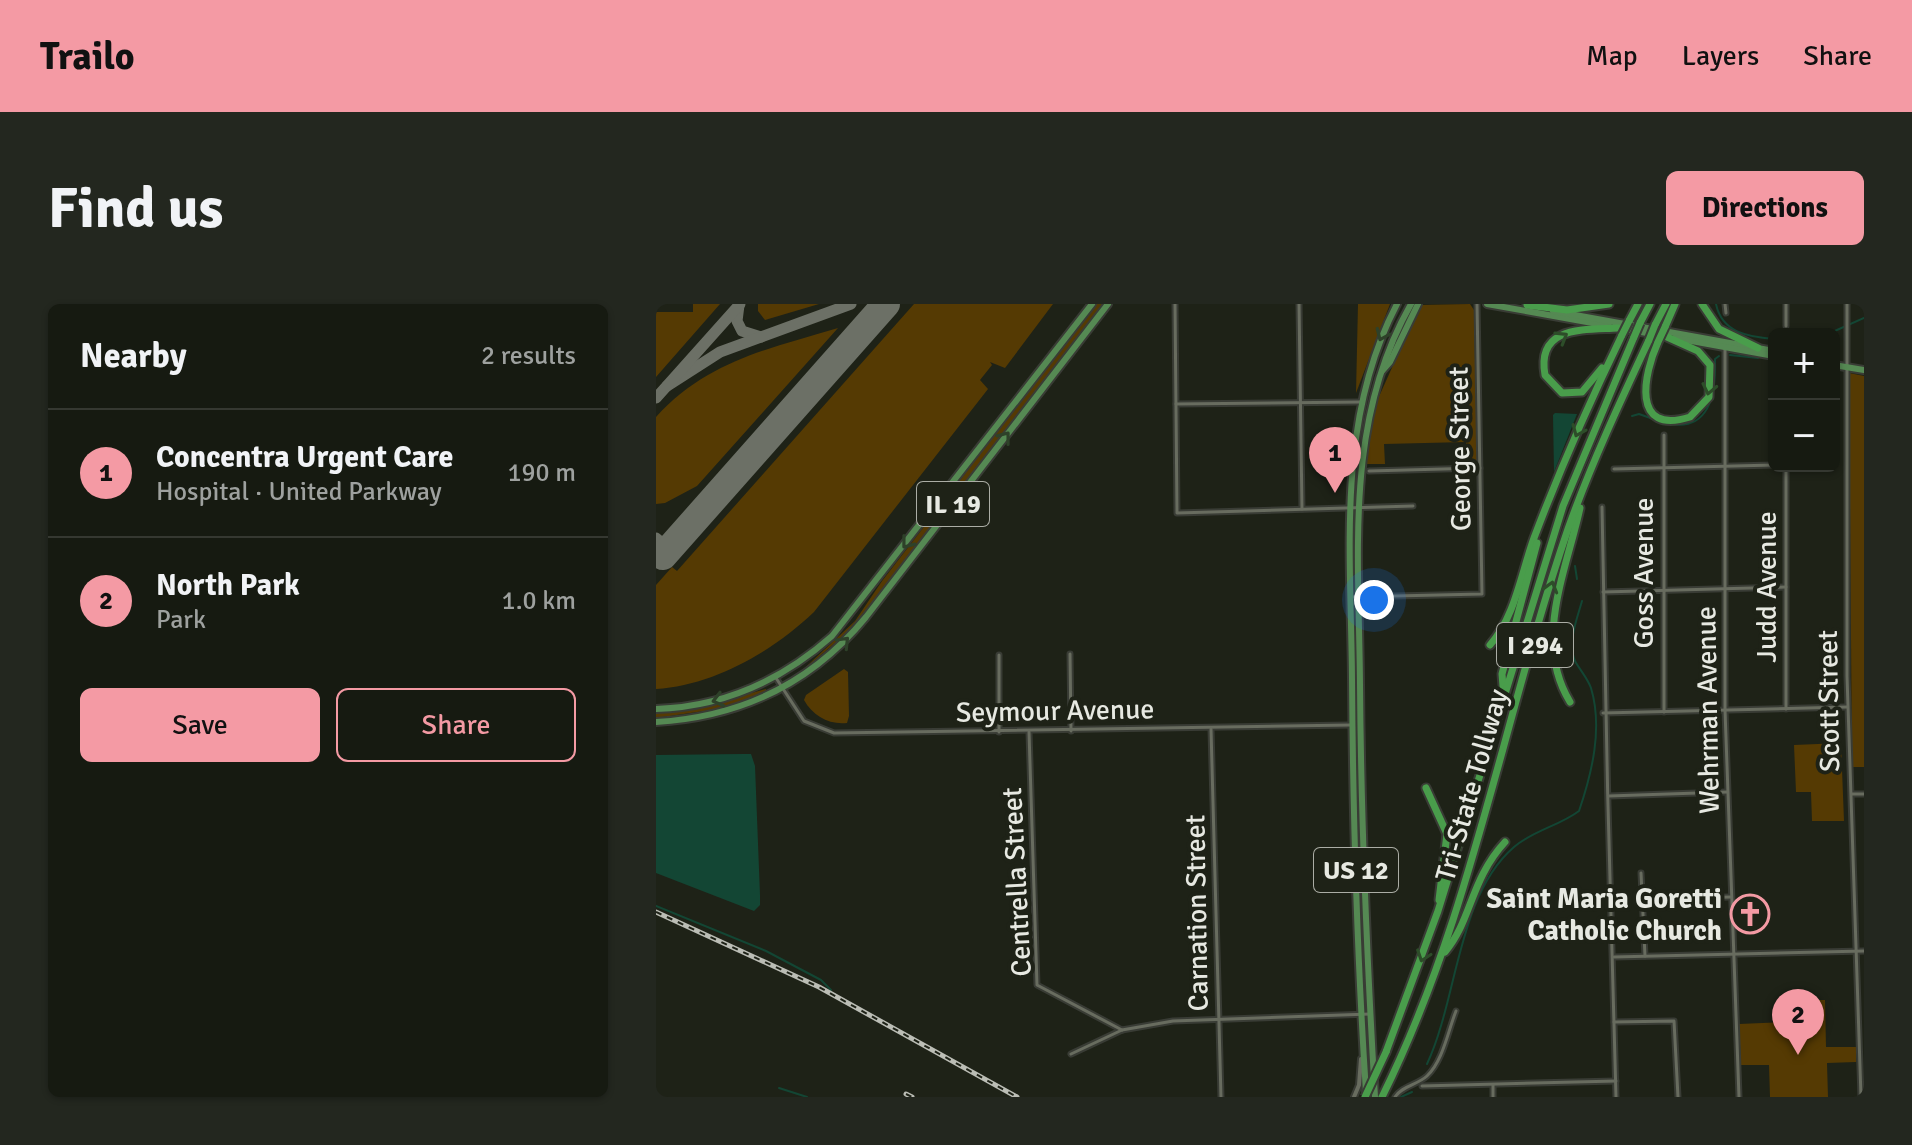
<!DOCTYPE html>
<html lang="en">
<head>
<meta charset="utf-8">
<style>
	:root { --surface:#161a11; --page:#23271f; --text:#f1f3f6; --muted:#9ea19f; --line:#353831; --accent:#f49aa4 }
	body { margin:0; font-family:Signika,sans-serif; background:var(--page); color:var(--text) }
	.controls { position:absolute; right:24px; top:24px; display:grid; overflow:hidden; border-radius:12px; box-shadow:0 2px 6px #0004 }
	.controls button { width:72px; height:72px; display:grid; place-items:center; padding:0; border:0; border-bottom:2px solid var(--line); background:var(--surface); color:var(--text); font:40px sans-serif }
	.you { position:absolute; left:718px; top:296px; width:28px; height:28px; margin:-20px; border:6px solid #fff; border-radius:50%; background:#1a73e8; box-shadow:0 0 0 12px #1a73e833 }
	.badge { display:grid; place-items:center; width:52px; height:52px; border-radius:50%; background:var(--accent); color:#111; font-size:26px; font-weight:700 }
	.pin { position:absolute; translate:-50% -66px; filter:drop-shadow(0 2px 4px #0008) }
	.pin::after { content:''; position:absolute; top:42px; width:28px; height:24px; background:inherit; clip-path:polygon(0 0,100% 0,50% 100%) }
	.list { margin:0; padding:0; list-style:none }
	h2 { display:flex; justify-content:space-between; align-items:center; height:104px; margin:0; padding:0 32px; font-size:34px }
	h2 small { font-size:26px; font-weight:400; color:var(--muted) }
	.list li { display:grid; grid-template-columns:52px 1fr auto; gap:24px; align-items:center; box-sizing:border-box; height:128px; padding:0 32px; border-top:2px solid var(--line) }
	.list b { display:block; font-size:30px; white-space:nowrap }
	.list p { margin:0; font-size:26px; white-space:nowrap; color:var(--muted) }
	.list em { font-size:26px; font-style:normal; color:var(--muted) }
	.actions { display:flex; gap:16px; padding:24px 32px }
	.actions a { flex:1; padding:18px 0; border:2px solid var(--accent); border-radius:12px; text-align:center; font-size:28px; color:var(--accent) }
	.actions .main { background:var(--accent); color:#111 }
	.map { position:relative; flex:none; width:1208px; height:793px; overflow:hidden; border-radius:12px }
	header { display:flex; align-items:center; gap:48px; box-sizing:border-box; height:112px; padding:0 40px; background:var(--accent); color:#111 }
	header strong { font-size:38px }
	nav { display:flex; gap:44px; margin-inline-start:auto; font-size:28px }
	.intro { display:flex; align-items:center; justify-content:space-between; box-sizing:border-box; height:192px; padding:0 48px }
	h1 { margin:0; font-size:56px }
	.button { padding:20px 36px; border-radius:12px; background:var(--accent); color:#111; font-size:28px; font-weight:700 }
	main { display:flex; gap:48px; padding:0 48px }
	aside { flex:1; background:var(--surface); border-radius:12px; box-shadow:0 2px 6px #0004 }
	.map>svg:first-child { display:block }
	.green { fill:#553a03 }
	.water { fill:#134634 }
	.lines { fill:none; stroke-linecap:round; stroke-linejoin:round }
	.stream { stroke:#134634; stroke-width:2 }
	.taxiway { stroke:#6c7066; stroke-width:11 }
	.runway { stroke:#6c7066; stroke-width:28 }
	.minor-casing { stroke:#393c35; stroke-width:7 }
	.tertiary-casing { stroke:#393c35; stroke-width:8 }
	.primary-casing { stroke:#393c35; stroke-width:10 }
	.motorway-casing { stroke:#393c35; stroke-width:11 }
	.minor { stroke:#686c5f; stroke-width:3 }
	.tertiary { stroke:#686c5f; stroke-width:4 }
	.primary { stroke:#558953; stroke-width:6 }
	.motorway { stroke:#499d4b; stroke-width:7 }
	.rail-casing { stroke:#bbbdb5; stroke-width:5 }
	.rail { stroke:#1e2217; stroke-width:2; stroke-dasharray:6; stroke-linecap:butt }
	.motorway-bridge-casing { stroke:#393c35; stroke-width:11; stroke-linecap:butt }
	.motorway-bridge { stroke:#499d4b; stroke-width:7 }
	.oneway { stroke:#2e4129 }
	.oneway2 { stroke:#2d4d29 }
	.labels { text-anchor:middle; stroke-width:8; stroke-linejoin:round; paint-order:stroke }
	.shield { fill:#1e2217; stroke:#abada5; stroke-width:2 }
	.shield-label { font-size:26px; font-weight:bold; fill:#e7e9e2 }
	.street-label { font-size:28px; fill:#e7e9e2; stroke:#1e2217 }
	.poi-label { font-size:28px; font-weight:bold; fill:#e7e9e2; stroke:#1e2217; text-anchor:end }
</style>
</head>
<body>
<header>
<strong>Trailo</strong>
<nav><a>Map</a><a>Layers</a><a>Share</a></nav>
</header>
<div class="intro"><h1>Find us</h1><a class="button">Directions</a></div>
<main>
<aside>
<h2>Nearby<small>2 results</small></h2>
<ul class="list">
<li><span class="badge">1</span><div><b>Concentra Urgent Care</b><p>Hospital · United Parkway</p></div><em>190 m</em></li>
<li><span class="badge">2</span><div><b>North Park</b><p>Park</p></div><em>1.0 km</em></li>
</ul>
<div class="actions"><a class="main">Save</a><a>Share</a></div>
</aside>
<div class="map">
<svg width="1208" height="793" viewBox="0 0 1208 793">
	<rect width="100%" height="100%" fill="#1e2217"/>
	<g class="green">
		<polygon points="37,0 64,0 0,73 0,8 37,8"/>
		<polygon points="102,0 163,0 109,16 102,7"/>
		<path d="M258 0H397L349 64 334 58 336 61 324 76 332 85 158 308C116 348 58 381 0 385V281L16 263 21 267Z"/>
		<polygon points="440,0 447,0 199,322 139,373 199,317 226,277"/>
		<polygon points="702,0 734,0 700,89"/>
		<polygon points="764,1 814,0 818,6 821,157 811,157 810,138 728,140 729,160 708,160 721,97"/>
		<path d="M182 24 41 182 9 199 0 200V113C51 57 112 45 182 24Z"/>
		<polygon points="1193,69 1208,72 1208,463 1196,463"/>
		<path d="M188 365 192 368 193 412 191 419C173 421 157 412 148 396L150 391Z"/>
		<polygon points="110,385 110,389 69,404 0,414 0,408 41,404"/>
		<polygon points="1185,439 1188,517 1156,517 1155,488 1140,488 1138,441"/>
		<polygon points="1157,696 1169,696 1170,743 1200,743 1200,758 1171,759 1172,793 1114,793 1113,761 1085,761 1083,720 1157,717"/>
	</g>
	<g class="water">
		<polygon points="899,109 921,110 898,168 897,111"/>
		<polygon points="86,450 95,450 99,462 104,591 104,601 98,607 0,569 0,451"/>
	</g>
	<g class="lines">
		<g class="stream">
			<path d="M1060 0C1066 29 1093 33 1118 35"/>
			<polyline points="1172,30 1208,14"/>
			<polyline points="1074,51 1102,54"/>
			<polyline points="976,112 983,110 1000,116"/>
			<path d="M1006 118C1054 132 1060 90 1059 55L1063 52"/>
			<polyline points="919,262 921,275"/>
			<polyline points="0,602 110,647 165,676 175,686"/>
			<path d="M771 760C802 694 801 592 858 543 878 526 903 522 923 507 936 469 947 424 935 384 932 375 924 366 919 357 911 339 921 315 926 297"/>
			<polyline points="123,784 151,793"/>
			<polyline points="745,793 756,788"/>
		</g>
		<g class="taxiway">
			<polyline points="83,1 81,17 86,27 105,33"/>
			<polyline points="11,82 64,48 195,0"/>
			<polyline points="0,94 84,0"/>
			<polyline points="0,234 13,245"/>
		</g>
		<polyline class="runway" points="7,252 230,0"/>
		<defs>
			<g id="minor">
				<polyline points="519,0 521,209 757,202"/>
				<polyline points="643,0 646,205"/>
				<polyline points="1069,0 1070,9"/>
				<polyline points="1130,0 1130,22"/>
				<polyline points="1191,0 1191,372 1205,793"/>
				<polyline points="1069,43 1069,406 1083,793"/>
				<polyline points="520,100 704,98"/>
				<polyline points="1008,131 1008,408"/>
				<polyline points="1130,162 1130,405"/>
				<polyline points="958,165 1118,161"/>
				<polyline points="713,167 824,164"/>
				<path d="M946 203C949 400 954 596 960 793"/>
				<polyline points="947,288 1130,283"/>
				<polyline points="695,293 826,290 821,0"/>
				<polyline points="414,350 415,427"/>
				<polyline points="120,374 148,417 178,429 694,421"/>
				<polyline points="947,409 1191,403"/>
				<polyline points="555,425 565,793"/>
				<polyline points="343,428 343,351"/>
				<polyline points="373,428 381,681 466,726"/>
				<polyline points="1196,490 1208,490"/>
				<polyline points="953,492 1071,488"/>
				<polyline points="985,569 989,652"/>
				<polyline points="987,595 1075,593"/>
				<polyline points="958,653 1208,647"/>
				<polyline points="958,718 1018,717 1022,793"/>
				<polyline points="415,750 466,726 517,717 714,710"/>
				<polyline points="837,781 837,793"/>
				<polyline points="766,782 960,777"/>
				<path d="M739 793C746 782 761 781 771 772 787 757 792 727 800 707"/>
			</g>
			<polyline id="tertiary" points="698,793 703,781 705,755"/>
			<g id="primary">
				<polyline points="831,0 953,22"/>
				<polyline points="897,7 1118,47"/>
				<polyline points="968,25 1008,32"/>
				<polyline points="1019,34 1118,52"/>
				<polyline points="1178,61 1208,66"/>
				<polyline points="726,67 734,58 762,0"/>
				<path d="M0 405C68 403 125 377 176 332L436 0"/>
				<path d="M0 418C84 413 156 379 210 313L452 0"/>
				<path d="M710 788C701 651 697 513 696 375 695 248 680 116 741 0"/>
				<path d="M719 793C711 656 705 518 704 380 703 250 688 117 755 0"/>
			</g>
			<g id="motorway">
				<polyline points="1046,0 1063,25 1102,44"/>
				<polyline points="871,1 911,6 953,0"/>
				<polyline points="973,17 982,0"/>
				<polyline points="984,19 994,0"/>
				<polyline points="999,21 1010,0"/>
				<polyline points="1009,23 1019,0"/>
				<path d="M1002 38C988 69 974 132 1034 113L1053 93 1054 61 1042 47 1011 33"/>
				<path d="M946 64 926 88 906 89 889 71C880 21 929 26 962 24"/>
				<path d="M834 341C859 313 865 270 878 234 904 165 934 97 966 31"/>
				<polyline points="847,382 846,370 881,239"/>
				<path d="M914 398C877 337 910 268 924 204"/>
				<polyline points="770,484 791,530 783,596"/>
				<path d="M789 648C816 616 814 576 849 538"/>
				<polyline points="730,748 782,607 907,202 978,33"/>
				<path d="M726 793C816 612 847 414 912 225 935 160 964 98 993 36"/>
			</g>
		</defs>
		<use href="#minor" class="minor-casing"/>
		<use href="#tertiary" class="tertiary-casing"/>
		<use href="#primary" class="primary-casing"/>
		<use href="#motorway" class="motorway-casing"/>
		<use href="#minor" class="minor"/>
		<use href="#tertiary" class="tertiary"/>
		<use href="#primary" class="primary"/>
		<use href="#motorway" class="motorway"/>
		<defs>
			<g id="rail">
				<polyline points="0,608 163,683 361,793"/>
				<polyline points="250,790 256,793"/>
			</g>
		</defs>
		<use href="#rail" class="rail-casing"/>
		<use href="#rail" class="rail"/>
		<defs>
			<g id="motorway-bridge">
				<polyline points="966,31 973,17"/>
				<polyline points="978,33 984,19"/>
				<polyline points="993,36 999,21"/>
				<polyline points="1002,38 1009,23"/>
				<polyline points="709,793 730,748"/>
			</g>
		</defs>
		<use href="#motorway-bridge" class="motorway-bridge-casing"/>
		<use href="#motorway-bridge" class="motorway-bridge"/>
	</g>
	<defs><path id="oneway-chevron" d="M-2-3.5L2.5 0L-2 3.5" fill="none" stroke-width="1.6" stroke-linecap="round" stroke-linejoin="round" transform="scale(2)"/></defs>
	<g class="oneway">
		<use href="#oneway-chevron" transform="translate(726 31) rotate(114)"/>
		<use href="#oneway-chevron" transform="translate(349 133) rotate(-52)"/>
		<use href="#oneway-chevron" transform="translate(251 239) rotate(128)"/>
		<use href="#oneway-chevron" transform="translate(188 338) rotate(-46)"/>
		<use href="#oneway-chevron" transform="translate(62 396) rotate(165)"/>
	</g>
	<g class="oneway2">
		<use href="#oneway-chevron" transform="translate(906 33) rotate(-31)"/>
		<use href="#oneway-chevron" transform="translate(1053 85) rotate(102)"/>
		<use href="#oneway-chevron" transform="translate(922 127) rotate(113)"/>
		<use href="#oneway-chevron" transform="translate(895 283) rotate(-74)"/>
		<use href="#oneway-chevron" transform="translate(767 652) rotate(109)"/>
	</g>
	<defs>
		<symbol id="church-ring" viewBox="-11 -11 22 22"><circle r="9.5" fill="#1e2217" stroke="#f49aa4" stroke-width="1.5"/><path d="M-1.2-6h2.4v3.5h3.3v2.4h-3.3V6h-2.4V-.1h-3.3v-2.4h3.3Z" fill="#f49aa4"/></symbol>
	</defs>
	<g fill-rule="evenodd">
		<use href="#church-ring" x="1072" y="588" width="44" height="44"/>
	</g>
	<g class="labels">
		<g class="shield">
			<rect x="261" y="178" width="72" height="44" rx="6"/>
			<rect x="841" y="319" width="76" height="44" rx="6"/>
			<rect x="658" y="544" width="84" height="44" rx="6"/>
		</g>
		<g class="shield-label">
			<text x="297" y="209">IL 19</text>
			<text x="879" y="350">I 294</text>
			<text x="700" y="575">US 12</text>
		</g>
		<g class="street-label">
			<text transform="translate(803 145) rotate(-91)" y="10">George Street</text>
			<text transform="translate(987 269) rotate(-90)" y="10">Goss Avenue</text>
			<text transform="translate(1110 283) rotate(-90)" y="10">Judd Avenue</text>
			<text transform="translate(1172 397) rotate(-91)" y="10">Scott Street</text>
			<text transform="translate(399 406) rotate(-1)" y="10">Seymour Avenue</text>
			<text transform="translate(1051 406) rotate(-91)" y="10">Wehrman Avenue</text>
			<text transform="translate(815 481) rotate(-74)" y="10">Tri-State Tollway</text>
			<text transform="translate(360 578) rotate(-93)" y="10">Centrella Street</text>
			<text transform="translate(540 609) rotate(-91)" y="10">Carnation Street</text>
		</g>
		<g class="poi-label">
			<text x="1066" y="604">Saint Maria Goretti<tspan x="1066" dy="32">Catholic Church</tspan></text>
		</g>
	</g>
</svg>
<div class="controls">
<button>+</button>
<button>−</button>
</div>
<div class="you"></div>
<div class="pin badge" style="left:679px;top:189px">1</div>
<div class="pin badge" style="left:1142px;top:751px">2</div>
</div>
</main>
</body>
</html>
